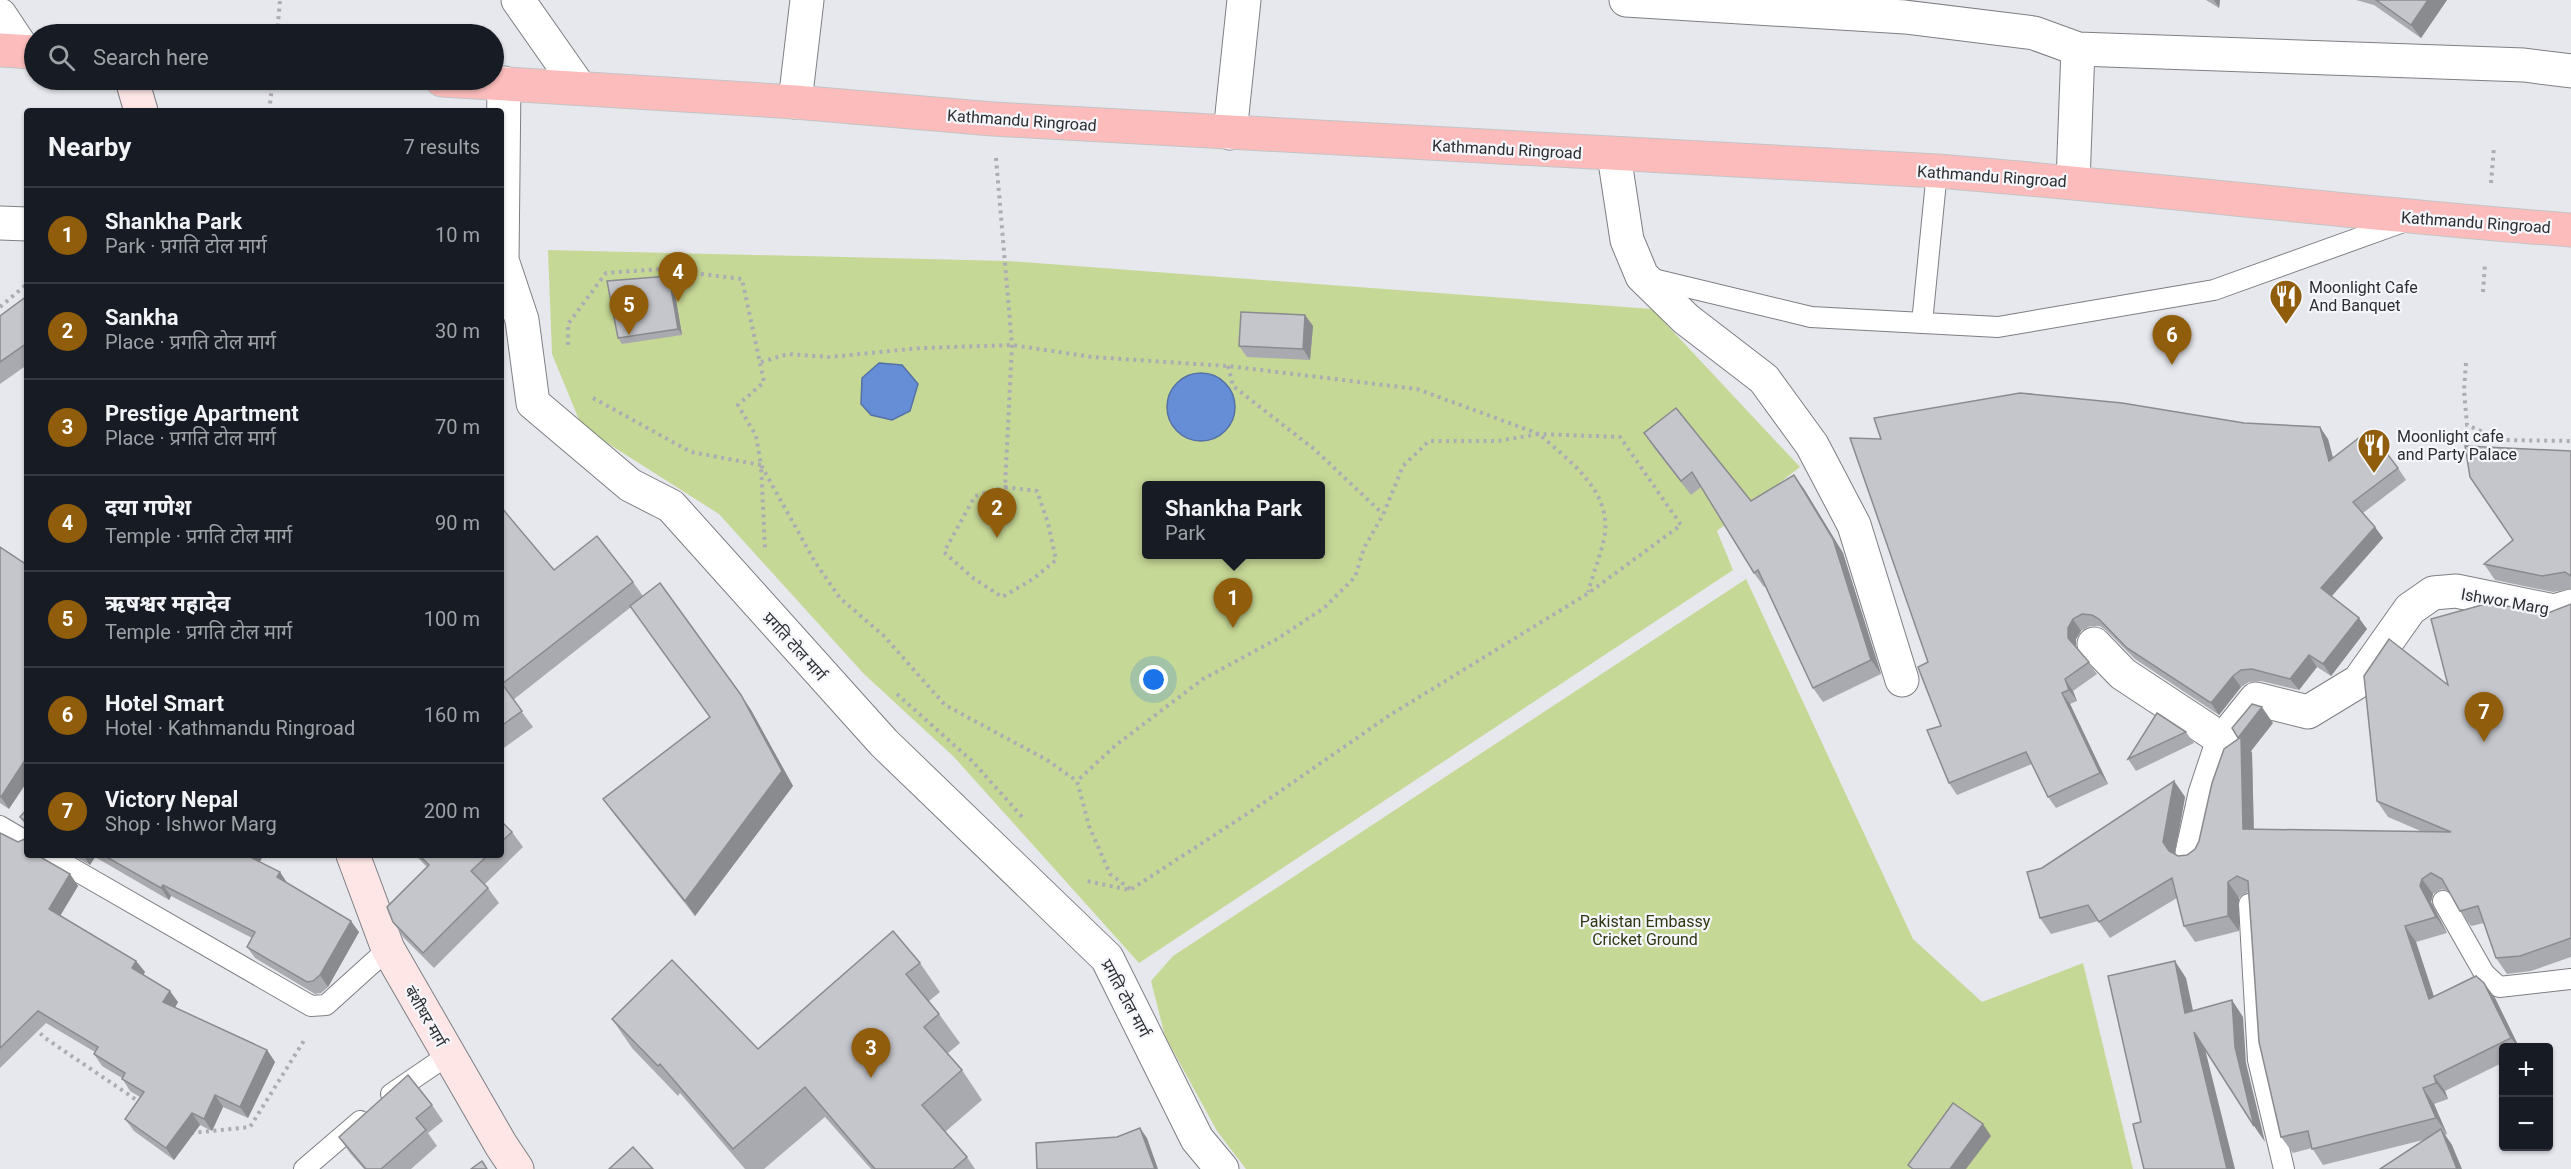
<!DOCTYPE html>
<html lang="en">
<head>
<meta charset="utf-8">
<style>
	:root { --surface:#171b24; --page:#20242c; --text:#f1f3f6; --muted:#9ea1a6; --line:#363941; --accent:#8f5d0b }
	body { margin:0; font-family:Roboto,"Noto Sans Devanagari",sans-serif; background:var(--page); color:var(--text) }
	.controls { position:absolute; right:18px; bottom:18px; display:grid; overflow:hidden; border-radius:6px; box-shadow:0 2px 4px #0004 }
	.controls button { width:54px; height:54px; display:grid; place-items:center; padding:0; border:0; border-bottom:2px solid var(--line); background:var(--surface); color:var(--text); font:30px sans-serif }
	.you { position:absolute; left:1154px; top:680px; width:21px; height:21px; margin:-15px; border:4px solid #fff; border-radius:50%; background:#1a73e8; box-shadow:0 0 0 9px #1a73e833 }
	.badge { display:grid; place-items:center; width:39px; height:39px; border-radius:50%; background:var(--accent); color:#fff; font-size:20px; font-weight:700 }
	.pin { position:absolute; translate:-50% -50px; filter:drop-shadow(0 2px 3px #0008) }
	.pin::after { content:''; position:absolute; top:32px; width:21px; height:18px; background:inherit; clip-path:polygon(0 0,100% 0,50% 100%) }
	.popup { position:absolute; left:1142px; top:481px; width:183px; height:78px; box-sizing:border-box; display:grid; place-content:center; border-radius:6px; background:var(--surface); filter:drop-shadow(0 2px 4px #0005); font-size:20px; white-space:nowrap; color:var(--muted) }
	.popup b { font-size:22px; color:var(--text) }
	.popup::after { content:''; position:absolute; left:50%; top:100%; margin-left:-12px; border:12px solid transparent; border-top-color:var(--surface) }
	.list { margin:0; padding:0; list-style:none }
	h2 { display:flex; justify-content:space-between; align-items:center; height:78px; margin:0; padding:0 24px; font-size:26px }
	h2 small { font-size:20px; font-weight:400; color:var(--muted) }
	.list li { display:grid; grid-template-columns:39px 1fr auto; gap:18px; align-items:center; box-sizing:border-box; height:96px; padding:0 24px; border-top:2px solid var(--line) }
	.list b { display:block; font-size:22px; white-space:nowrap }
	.list p { margin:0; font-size:20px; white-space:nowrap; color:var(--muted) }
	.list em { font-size:20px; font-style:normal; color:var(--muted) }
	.icon { flex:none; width:33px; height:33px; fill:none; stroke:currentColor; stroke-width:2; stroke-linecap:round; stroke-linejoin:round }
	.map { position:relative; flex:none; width:2571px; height:1169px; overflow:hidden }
	.search { position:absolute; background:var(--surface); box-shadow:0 2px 4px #0004; left:24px; top:24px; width:480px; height:66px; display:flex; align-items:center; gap:15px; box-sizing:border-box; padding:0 21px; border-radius:33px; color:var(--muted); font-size:22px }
	.panel { position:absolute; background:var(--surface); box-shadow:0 2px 4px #0004; left:24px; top:108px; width:480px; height:750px; border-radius:6px }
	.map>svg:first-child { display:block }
	.green { fill:#c6d896; fill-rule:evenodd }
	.water { fill:#668ed7; stroke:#5571a5; stroke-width:1.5 }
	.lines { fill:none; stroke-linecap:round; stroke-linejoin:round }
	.service-casing { stroke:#7d7f83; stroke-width:22 }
	.minor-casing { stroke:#7d7f83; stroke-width:35 }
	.tertiary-casing { stroke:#7d7f83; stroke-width:35 }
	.secondary-casing { stroke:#7d7f83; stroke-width:35 }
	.trunk-casing { stroke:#c4c4c5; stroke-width:35 }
	.path { stroke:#acadb2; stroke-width:4; stroke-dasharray:3 4.5; stroke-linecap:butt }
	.service { stroke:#fff; stroke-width:20 }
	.minor { stroke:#fff; stroke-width:33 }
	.tertiary { stroke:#fff; stroke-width:33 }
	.secondary { stroke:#fee6e6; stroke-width:33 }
	.trunk { stroke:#fcbcbb; stroke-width:33 }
	.wall { fill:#a9aaaf }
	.shaded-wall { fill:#8a8b8e }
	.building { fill:#c5c6cb; stroke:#8a8b8e; stroke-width:1.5 }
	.labels { text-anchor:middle; stroke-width:4.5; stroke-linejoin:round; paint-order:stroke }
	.street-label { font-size:16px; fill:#2c2d2f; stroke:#f4f6fb }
	.poi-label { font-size:16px; fill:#2c2d2f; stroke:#f4f6fb; text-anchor:start }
	.park-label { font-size:16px; fill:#2e3711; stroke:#f4f6fb }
</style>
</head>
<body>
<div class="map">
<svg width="2571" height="1169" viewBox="0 0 2571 1169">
	<rect width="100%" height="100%" fill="#e6e8ed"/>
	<g class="green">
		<path d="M548 250 1008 261 1652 309 1800 467 1717 531 1733 570 1139 963 954 757 864 674 719 514 582 427 552 354ZM1146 486H1320V554H1146Z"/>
		<polygon points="1746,579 1913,939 1982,1002 2083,963 2133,1169 1246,1169 1217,1131 1165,1036 1151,981 1173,956"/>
	</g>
	<g class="water">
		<polygon points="879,363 902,365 918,384 910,411 892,420 871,415 861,404 862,378"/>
		<circle cx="1201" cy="407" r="34"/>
	</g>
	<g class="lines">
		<defs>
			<g id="service">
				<polyline points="1649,278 1811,317 1998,327 2214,290 2406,221"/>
				<polyline points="1922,323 1937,171"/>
				<polyline points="0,826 27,842"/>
				<polyline points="49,855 311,1006 326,1005 388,949"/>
				<polyline points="2443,901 2484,973 2499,987 2571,979"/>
				<polyline points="2249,904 2258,1060 2284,1169"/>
				<polyline points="391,1094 448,1055"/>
				<polyline points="304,1169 360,1121"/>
			</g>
			<g id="minor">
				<polyline points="518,0 579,87"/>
				<polyline points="1626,0 1905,17 2034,33 2078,49 2524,65 2571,71"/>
				<polyline points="504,83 502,260 522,320 533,403 630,485 671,506 884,743 1107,958 1197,1139 1222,1169"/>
				<polyline points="795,102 807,0"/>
				<polyline points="1230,133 1244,0"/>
				<polyline points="1614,155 1627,240 1642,276 1686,319 1764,379 1812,445 1854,525 1902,680"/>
				<polyline points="2073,182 2078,49"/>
				<polyline points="0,223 27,224"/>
				<polyline points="2094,644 2123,674 2223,740"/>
				<polyline points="2192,853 2205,794 2223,740 2256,699 2308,712 2359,681 2410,609 2433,593 2456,591 2554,611 2571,606"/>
			</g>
			<polyline id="tertiary" points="0,15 24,51"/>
			<g id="secondary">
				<polyline points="132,80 141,111"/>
				<polyline points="353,855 388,949 501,1145 517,1169"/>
			</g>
			<g id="trunk">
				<polyline points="0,50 34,52"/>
				<path d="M442 80 795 102 993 119 1937 171C2149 188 2359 214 2571 230"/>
			</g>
		</defs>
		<use href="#service" class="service-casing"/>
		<use href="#minor" class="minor-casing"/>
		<use href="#tertiary" class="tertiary-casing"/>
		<use href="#secondary" class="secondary-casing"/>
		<use href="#trunk" class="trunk-casing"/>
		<g class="path">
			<polyline points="277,34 280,0"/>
			<polyline points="269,111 273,80"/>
			<polyline points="996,158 1012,345 1005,487"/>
			<polyline points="2491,183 2494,147"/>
			<polyline points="2483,292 2485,263"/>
			<polyline points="0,307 27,284"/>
			<polyline points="568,345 568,324 606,273 661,269 742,279 764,382 738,405 756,436 761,465 815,562 840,598 884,636 945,705 1047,760 1077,781"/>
			<polyline points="761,362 788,354 829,357 921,348 1012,345 1092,357 1228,366 1417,389 1539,434 1620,437 1681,525 1587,594 1390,715 1256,808 1130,890 1087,881"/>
			<polyline points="2466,363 2464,390 2467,425 2502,440 2571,441"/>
			<polyline points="1228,366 1233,386 1314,449 1383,514"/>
			<polyline points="593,398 691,452 761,465 765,549"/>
			<polygon points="1005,487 1037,491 1048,523 1056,560 1033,579 1002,597 973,578 944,552 975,496"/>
			<polyline points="897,694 973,762 1024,819"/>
			<path d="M1130 889 1110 874 1089 826 1077 781 1116 745 1203 679 1277 639 1324 608 1355 577 1364 548 1383 515 1403 466 1429 441H1498L1539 434C1569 461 1614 492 1604 539 1600 557 1593 574 1588 592"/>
			<polyline points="35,1028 45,1038 141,1103"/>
			<polyline points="191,1133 250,1127 305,1039"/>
		</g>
		<use href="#service" class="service"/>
		<use href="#minor" class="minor"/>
		<use href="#tertiary" class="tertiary"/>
		<use href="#secondary" class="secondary"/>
		<use href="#trunk" class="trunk"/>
	</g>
	<g class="wall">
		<polygon points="2206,0 2220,0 2219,8"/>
		<polygon points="2356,0 2447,0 2421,38 2374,5"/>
		<polygon points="669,276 673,282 682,335 622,344 618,338"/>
		<polygon points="27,296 27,365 0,384 0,316"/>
		<polygon points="1305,315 1313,326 1310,360 1247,357 1239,346"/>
		<polygon points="1644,433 1751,501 1804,489 1843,553 1881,674 1823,702 1813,688 1765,586 1764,587 1754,573 1701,487 1691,495 1654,448"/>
		<polygon points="1881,439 2328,439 2333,458 2398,468 2406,480 2363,513 2383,538 2332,596 2367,629 2331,676 2317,667 2299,690 2261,681 2249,682 2241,687 2219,715 2135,659 2107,631 2100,626 2090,626 2081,631 2076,639 2076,647 2097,674 2073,691 2077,701 2070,704 2108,784 2056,808 2048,797 2032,764 1957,795 1949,783 1941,726"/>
		<polygon points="2571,451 2571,589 2553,592 2495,580 2484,564 2513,540"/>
		<polygon points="501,507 554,570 633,582 643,596 741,695 751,710 793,786 695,916 614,814 603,799 710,717 631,607 513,700 533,727 501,750"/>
		<polygon points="0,547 9,809 0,803"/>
		<polygon points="2571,604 2571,957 2531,971 2507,974 2496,958 2484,923 2471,926 2460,911 2450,893 2442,889 2433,894 2431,902 2447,933 2416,942 2434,997 2484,983 2495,998 2519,1047 2504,1047 2504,1062 2445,1091 2448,1099 2434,1104 2447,1134 2445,1135 2452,1145 2423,1140 2323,1165 2312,1148 2293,1153 2281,1137 2248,892 2239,898 2239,931 2195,942 2184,926 2177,898 2110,938 2098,921 2051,934 2040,918 2042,868 2174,781 2185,797 2175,854 2178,856 2187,855 2195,849 2199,841 2212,783 2273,723 2251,751 2252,753 2254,829 2423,832 2388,817 2377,801 2448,685 2548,613"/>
		<polygon points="2186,732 2194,743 2136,771 2128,759"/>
		<polygon points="27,809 27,827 20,817"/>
		<polygon points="501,821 512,832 523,847 485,884 488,888 499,903 434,968 404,938 393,922 427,867 415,855 501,855"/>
		<polygon points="0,833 18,842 27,855 70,874 78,886 60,916 136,961 145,972 143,975 178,1002 175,1008 267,1050 275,1062 248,1118 223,1107 212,1131 200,1125 174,1160 134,1131 125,1119 140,1097 130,1091 122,1078 102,1066 94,1054 95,1052 46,1023 0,1068"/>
		<polygon points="72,855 263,855 260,862 288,884 359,932 328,987 321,993 315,994 255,958 247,947 252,938 171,896 169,900 95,857 90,865"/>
		<polygon points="920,963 940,992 929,1001 939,1014 960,1043 947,1054 962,1070 982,1100 945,1132 967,1157 975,1169 871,1169 825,1117 764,1169 745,1169 680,1093 678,1096 632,1048 612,1019 758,1049"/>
		<polygon points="432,1105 443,1121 428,1133 437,1146 411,1169 364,1169 350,1153 339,1137"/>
	</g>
	<g class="shaded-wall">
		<polygon points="2214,0 2220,0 2219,8"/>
		<polygon points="2428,0 2447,0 2421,38 2411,25"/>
		<polygon points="669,276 673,282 682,335 678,329"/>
		<polygon points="1305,315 1313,326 1310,360 1303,349"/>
		<polygon points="2320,427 2328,439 2337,473 2329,461"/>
		<polygon points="1794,475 1804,489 1843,553 1881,674 1871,660"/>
		<polygon points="2375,527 2383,538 2329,599 2321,588"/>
		<polygon points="2359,618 2367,629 2331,676 2323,664"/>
		<polygon points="2073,619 2081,631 2076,639 2076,649 2068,638 2068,628"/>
		<polygon points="2309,655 2317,667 2299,690 2290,679"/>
		<polygon points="2233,676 2241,687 2219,715 2211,703"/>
		<polygon points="2065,679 2073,691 2077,701 2069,690"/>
		<polygon points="2062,693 2070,704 2108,784 2100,773"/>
		<polygon points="741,695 751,710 793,786 695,916 685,901"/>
		<polygon points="2262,707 2273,723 2251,751 2252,753 2254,845 2243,829 2241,742 2238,738"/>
		<polygon points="27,757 27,782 9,809 1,797"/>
		<polygon points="2174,781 2185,797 2174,858 2180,867 2163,842"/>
		<polygon points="83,855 93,855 95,857 90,865"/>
		<polygon points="249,855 263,855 257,868 248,856"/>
		<polygon points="280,872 288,884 277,877"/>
		<polygon points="70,874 78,886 57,921 49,909"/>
		<polygon points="2422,879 2433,894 2431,902 2447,933 2436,917 2420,886"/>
		<polygon points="2228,882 2239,898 2239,931 2228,916"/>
		<polygon points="163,885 171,896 169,900 161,888"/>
		<polygon points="351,921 359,932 328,987 320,975"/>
		<polygon points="2405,926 2416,942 2440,1015 2429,999"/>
		<polygon points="136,961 145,972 140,980 132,968"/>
		<polygon points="2175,961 2186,978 2197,1029 2185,1013"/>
		<polygon points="2484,983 2495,998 2519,1047 2518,1047 2511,1038"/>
		<polygon points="170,991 178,1002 171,1014 163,1002"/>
		<polygon points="2232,1000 2243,1017 2246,1063 2265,1142 2254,1126 2235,1047"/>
		<polygon points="2194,1032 2205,1049 2235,1169 2227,1169"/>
		<polygon points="267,1050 275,1062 248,1118 240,1107"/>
		<polygon points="2434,1076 2445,1091 2448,1099 2436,1083"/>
		<polygon points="2423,1088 2434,1104 2447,1134 2436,1118"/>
		<polygon points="215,1095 223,1107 212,1131 204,1119"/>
		<polygon points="192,1113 200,1125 174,1160 166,1148"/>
		<polygon points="1983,1124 1991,1136 1966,1169 1950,1169"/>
		<polygon points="1140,1128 1147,1138 1158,1169 1155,1169"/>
		<polygon points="2441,1129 2452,1145 2462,1169 2457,1169"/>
	</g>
	<g class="building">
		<polygon points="2376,0 2428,0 2411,25"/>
		<polygon points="669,276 678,329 618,338 607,281"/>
		<polygon points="27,296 27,343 0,362 0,316"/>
		<polygon points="1241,312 1305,315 1303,349 1239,346"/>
		<polygon points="2020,393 2122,403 2244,423 2320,427 2329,461 2369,430 2398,468 2353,502 2375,527 2321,588 2359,618 2323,664 2309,655 2290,679 2252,669 2241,670 2233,676 2211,703 2127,648 2099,619 2092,615 2082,614 2073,619 2068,628 2068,638 2089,662 2065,679 2069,690 2062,693 2100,773 2048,797 2026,752 1949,783 1927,730 1941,726 1918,667 1928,662 1850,438 1881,439 1874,418"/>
		<polygon points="1676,408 1751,501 1794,475 1833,539 1871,660 1813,688 1758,570 1754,573 1692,472 1681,481 1644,433"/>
		<polygon points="2465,446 2571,451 2571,576 2565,572 2542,576 2484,564 2513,540 2470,477"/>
		<polygon points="501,507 554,570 597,536 633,582 502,684 522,711 501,726"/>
		<polygon points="0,547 27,565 27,757 1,797 0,796"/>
		<polygon points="660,583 741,695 782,771 685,901 603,799 710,717 630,606"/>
		<polygon points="2489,603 2548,613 2571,604 2571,938 2520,956 2496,958 2478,906 2460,911 2442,879 2431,873 2422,879 2420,886 2436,917 2405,926 2429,999 2476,976 2484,983 2511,1038 2434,1076 2436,1083 2423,1088 2436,1118 2312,1149 2308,1131 2281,1137 2259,1042 2248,881 2237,876 2228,882 2228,916 2184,926 2172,878 2099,922 2088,905 2040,918 2027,872 2042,868 2174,781 2163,842 2169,851 2178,856 2187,855 2195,849 2199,841 2212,783 2224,749 2241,737 2243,829 2451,832 2377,801 2364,676 2389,639 2448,685 2431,619"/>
		<polygon points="2252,704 2262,707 2238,738 2232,728"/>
		<polygon points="2157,713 2186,732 2128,759"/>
		<polygon points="27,809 27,823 20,817"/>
		<polygon points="501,821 512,832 501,842"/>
		<polygon points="0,833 18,842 27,838 27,855 37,855 70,874 49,909 136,961 132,968 170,991 163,1002 267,1050 240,1107 215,1095 204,1119 192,1113 166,1148 125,1119 144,1092 122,1079 125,1073 94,1054 98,1047 38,1011 0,1048"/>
		<polygon points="103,855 249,855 248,856 280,872 277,877 351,921 320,975 313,981 307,982 247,947 255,932 163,885 161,888"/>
		<polygon points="419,855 488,855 471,871 488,888 423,953 393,922 387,907 429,865"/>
		<polygon points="893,931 920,963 906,974 939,1014 924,1027 962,1070 922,1105 967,1157 953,1169 875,1169 805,1087 733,1149 660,1064 658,1066 612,1019 672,960 758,1049"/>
		<polygon points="2175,961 2185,1013 2232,1000 2235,1047 2254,1126 2194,1032 2227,1169 2144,1169 2133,1124 2141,1122 2108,976"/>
		<polygon points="408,1075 432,1105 416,1118 426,1130 381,1169 366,1169 339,1137"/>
		<polygon points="1953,1103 1983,1124 1950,1169 1913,1169 1908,1165"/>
		<polygon points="1140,1128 1155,1169 1037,1169 1036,1143 1117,1137"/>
		<polygon points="2441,1129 2457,1169 2380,1169"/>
		<polygon points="633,1147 653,1169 609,1169"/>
		<polygon points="482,1161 487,1169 471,1169"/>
	</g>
	<defs>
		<symbol id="restaurant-pin" viewBox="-11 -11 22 30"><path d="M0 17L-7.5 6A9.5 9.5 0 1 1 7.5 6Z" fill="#8f5d0b" stroke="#f4f6fb"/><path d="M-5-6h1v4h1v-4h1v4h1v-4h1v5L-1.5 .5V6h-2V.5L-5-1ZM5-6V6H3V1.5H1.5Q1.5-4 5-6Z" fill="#fff"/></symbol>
	</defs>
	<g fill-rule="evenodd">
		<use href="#restaurant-pin" x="2267" y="277" width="38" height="52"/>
		<use href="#restaurant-pin" x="2355" y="426" width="38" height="52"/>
	</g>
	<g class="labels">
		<g class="street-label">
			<text transform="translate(1022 120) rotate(4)" y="6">Kathmandu Ringroad</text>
			<text transform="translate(1507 149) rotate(3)" y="6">Kathmandu Ringroad</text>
			<text transform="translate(1992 176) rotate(4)" y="6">Kathmandu Ringroad</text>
			<text transform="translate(2476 222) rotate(4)" y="6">Kathmandu Ringroad</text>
			<text transform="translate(2505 601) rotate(10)" y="6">Ishwor Marg</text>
			<text transform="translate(795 646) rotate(48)" y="6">प्रगति टोल मार्ग</text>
			<text transform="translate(1126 998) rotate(62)" y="6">प्रगति टोल मार्ग</text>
			<text transform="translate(426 1016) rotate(60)" y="6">बंशीधर मार्ग</text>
		</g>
		<g class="poi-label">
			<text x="2309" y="293">Moonlight Cafe<tspan x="2309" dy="18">And Banquet</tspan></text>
			<text x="2397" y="442">Moonlight cafe<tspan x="2397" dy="18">and Party Palace</tspan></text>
		</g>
		<g class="park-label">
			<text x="1645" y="927">Pakistan Embassy<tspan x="1645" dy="18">Cricket Ground</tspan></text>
		</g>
	</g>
</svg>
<div class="controls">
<button>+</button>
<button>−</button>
</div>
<div class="you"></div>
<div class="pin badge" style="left:1233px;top:628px">1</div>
<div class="popup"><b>Shankha Park</b>Park</div>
<div class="pin badge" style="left:997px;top:538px">2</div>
<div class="pin badge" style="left:871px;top:1078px">3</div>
<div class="pin badge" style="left:678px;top:302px">4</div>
<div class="pin badge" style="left:629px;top:335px">5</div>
<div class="pin badge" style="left:2172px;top:365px">6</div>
<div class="pin badge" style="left:2484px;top:742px">7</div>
<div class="search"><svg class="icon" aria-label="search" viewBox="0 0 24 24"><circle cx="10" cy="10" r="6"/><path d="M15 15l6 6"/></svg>Search here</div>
<section class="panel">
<h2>Nearby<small>7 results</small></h2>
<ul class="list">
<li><span class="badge">1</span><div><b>Shankha Park</b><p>Park · प्रगति टोल मार्ग</p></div><em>10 m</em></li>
<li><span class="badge">2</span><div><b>Sankha</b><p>Place · प्रगति टोल मार्ग</p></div><em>30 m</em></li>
<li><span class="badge">3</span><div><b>Prestige Apartment</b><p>Place · प्रगति टोल मार्ग</p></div><em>70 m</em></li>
<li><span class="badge">4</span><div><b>दया गणेश</b><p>Temple · प्रगति टोल मार्ग</p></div><em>90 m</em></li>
<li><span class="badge">5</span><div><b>ऋषश्वर महादेव</b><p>Temple · प्रगति टोल मार्ग</p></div><em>100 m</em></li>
<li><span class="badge">6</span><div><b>Hotel Smart</b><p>Hotel · Kathmandu Ringroad</p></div><em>160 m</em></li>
<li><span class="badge">7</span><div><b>Victory Nepal</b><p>Shop · Ishwor Marg</p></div><em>200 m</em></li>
</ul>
</section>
</div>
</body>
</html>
